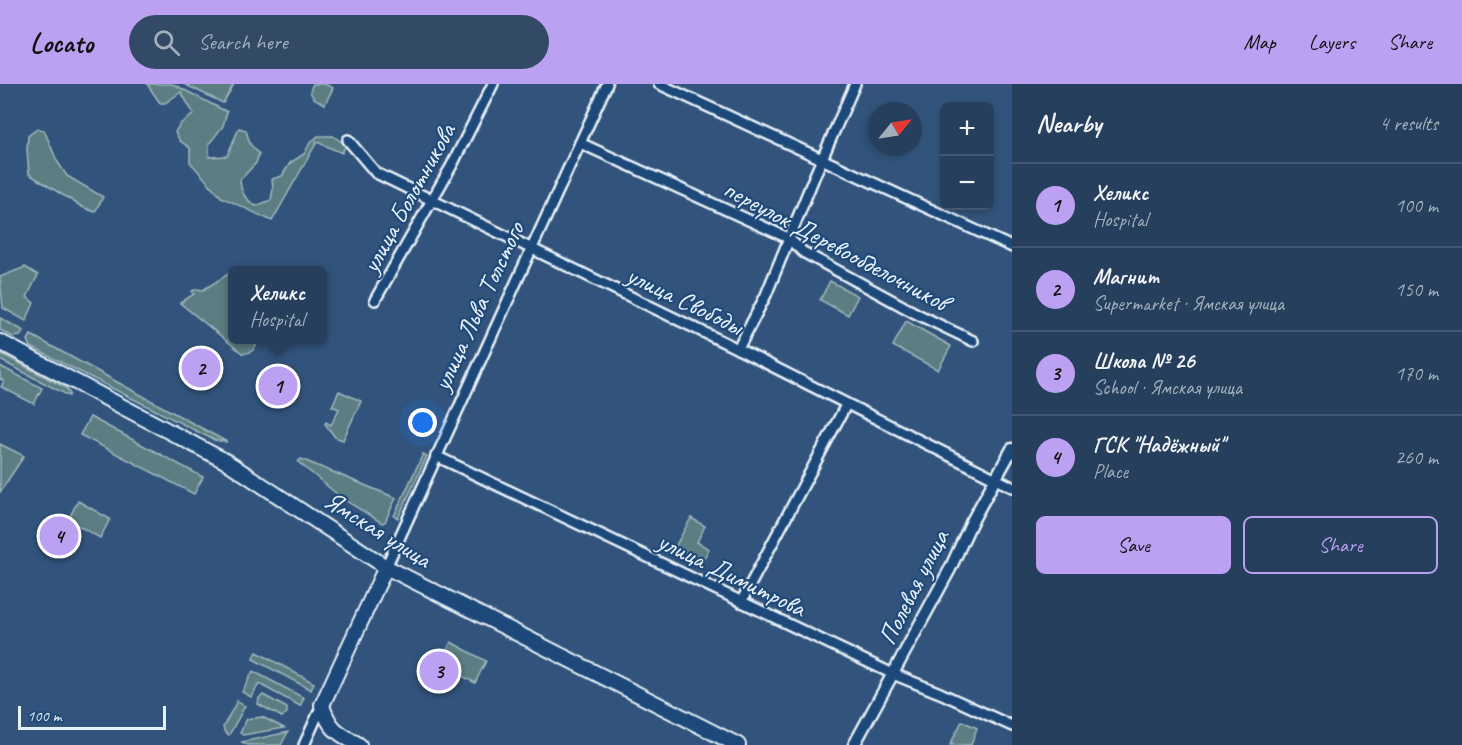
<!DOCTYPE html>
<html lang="en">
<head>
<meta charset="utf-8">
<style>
	:root { --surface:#263f5d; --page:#324a66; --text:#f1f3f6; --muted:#a4afbc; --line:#425872; --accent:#bca0f2 }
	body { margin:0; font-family:Caveat,sans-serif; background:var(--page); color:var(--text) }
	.controls { position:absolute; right:18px; top:18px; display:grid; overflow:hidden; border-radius:9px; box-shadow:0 3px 9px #0003 }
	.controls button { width:54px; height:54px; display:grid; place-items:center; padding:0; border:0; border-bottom:2px solid var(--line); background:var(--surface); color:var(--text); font:30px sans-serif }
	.compass { position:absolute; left:868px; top:18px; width:54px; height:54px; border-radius:50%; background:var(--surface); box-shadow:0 3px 9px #0003; rotate:60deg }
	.scale { position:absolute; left:18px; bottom:15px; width:148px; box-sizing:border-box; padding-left:6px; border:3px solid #e8f1f8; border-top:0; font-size:16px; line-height:21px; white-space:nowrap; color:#e8f1f8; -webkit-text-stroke:4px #1f4a7a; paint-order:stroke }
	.you { position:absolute; left:423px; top:339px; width:21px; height:21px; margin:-15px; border:4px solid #fff; border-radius:50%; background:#1a73e8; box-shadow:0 0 0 9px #1a73e833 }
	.badge { display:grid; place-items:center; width:39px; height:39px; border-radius:50%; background:var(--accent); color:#111; font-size:20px; font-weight:700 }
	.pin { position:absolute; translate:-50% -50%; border:3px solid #fff; box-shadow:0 2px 6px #0006 }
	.popup { position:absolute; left:228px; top:182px; width:99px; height:78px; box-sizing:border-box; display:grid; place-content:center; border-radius:9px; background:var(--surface); filter:drop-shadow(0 2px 4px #0005); font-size:20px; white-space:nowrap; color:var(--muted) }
	.popup b { font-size:22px; color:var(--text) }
	.popup::after { content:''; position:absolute; left:50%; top:100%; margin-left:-12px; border:12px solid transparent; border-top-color:var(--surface) }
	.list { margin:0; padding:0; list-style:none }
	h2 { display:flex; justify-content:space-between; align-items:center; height:78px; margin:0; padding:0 24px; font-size:26px }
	h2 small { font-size:20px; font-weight:400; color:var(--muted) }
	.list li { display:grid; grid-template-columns:39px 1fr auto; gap:18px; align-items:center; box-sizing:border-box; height:84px; padding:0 24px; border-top:2px solid var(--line) }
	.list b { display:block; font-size:22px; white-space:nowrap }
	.list p { margin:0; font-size:20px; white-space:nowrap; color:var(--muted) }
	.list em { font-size:20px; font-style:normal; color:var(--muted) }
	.actions { display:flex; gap:12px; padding:18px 24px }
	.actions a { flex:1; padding:14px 0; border:2px solid var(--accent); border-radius:9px; text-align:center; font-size:21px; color:var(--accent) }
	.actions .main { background:var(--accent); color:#111 }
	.icon { flex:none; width:33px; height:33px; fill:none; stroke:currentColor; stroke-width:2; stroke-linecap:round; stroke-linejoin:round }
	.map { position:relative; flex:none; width:1012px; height:661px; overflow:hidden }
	header { display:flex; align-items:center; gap:36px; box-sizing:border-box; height:84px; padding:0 30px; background:var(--accent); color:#111 }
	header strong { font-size:28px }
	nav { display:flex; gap:33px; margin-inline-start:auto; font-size:21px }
	.search { width:420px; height:54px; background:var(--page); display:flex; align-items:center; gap:15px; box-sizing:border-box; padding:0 21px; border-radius:33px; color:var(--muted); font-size:22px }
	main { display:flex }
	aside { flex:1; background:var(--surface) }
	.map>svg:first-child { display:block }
	.green { fill:#5c7e83; stroke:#a2b8be; stroke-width:1.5 }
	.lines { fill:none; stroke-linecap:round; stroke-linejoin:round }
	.minor-casing { stroke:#e8f1f8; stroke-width:14 }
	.tertiary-casing { stroke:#e8f1f8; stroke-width:15 }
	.primary-casing { stroke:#e8f1f8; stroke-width:18 }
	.minor { stroke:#1f4a7a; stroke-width:9 }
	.tertiary { stroke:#1f4a7a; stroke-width:10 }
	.primary { stroke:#1f4a7a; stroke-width:14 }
	.labels { text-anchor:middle; stroke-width:4.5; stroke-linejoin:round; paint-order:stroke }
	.street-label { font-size:26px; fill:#e8f1f8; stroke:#1f4a7a }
</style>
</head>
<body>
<header>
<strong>Locato</strong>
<div class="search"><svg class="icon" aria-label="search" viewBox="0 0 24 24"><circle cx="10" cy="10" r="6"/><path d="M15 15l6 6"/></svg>Search here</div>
<nav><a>Map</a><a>Layers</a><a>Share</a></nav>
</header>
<main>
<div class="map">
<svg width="1012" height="661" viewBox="0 0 1012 661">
	<rect width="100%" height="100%" fill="#32547c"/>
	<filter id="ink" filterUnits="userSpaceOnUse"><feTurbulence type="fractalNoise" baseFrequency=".0167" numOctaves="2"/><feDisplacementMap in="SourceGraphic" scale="12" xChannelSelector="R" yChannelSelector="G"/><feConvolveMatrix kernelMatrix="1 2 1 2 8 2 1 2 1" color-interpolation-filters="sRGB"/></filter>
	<g filter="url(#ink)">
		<g class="green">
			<path d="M147 0H173L227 28 223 42 209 60V73L227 72 239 44 246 46 250 60 259 70 256 79 240 96C241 109 245 115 256 122L271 116 273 105 272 95 282 92 290 79 304 70 310 59 318 52H333L346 61 342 69 317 58 272 137 221 113 190 78V64L180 57 175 48 180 40 194 30 181 8 165 19H160Z"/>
			<polygon points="184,0 234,0 223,19"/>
			<path d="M313 0H325L333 4 325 20C315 16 306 11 313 0Z"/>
			<polygon points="37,45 44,46 57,77 67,92 103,113 95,128 82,123 29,90 27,65 28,52"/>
			<polygon points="25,183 38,191 27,213 34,219 26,237 3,224 0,193"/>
			<path d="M233 187V256H259C255 264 252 271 242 269L180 219 194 210 192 207 197 205 203 206Z"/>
			<polygon points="830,197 858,212 848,231 820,216"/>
			<polygon points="0,234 24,247 20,252 13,253 0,246"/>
			<polygon points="906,237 951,262 938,286 893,262"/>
			<polygon points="31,251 227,358 214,356 31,263 28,256"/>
			<polygon points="0,269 66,304 70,310 69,312 0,276"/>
			<polygon points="0,282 42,304 34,320 1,303 4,297 0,295"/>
			<polygon points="339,307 361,317 343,356 335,353 325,340 326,338 331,341 339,325 332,322"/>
			<polygon points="90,333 203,393 194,410 80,351"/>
			<polygon points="0,360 24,372 0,408"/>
			<polygon points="423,370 427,372 398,434 394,432"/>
			<polygon points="301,375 396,414 385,438 382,439 343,415 298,378"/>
			<polygon points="78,417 110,435 100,454 68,436"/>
			<polygon points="691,434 705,442 697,458 709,465 702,478 675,463"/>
			<polygon points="451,558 486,577 475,599 440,580"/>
			<polygon points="257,568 314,599 311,606 253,575"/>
			<polygon points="253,587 304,614 300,622 259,600 251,613 242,608"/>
			<polygon points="263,611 287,624 287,629 282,633 258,620 259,614"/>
			<polygon points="237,617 245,622 229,651 225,649 223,643"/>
			<polygon points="262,633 284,644 243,651 240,649 247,635"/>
			<polygon points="962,637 977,644 971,661 950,661"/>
			<polygon points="288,648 281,661 248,661 242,658"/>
		</g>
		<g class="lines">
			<defs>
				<g id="minor">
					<polyline points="659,0 1012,163"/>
					<polyline points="348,56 376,89 738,265 1012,403"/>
					<polyline points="580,59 788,154 803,168 917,230 973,257"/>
					<polyline points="375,216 452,81 493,0"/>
					<polyline points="738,265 766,211 815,91 855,0"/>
					<polyline points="436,372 893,590 940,609 1012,642"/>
					<polyline points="386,483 607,0"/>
					<polyline points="741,518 846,321"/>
					<polyline points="304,661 322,621"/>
				</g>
				<polyline id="tertiary" points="854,661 950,485 971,439 1012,365"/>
				<g id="primary">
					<polyline points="0,258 227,378 386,483 738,661"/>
					<path d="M359 661C338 649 329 645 322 621L386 483"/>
				</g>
			</defs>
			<use href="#minor" class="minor-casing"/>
			<use href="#tertiary" class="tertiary-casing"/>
			<use href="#primary" class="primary-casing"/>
			<use href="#minor" class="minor"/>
			<use href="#tertiary" class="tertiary"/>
			<use href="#primary" class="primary"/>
		</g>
	</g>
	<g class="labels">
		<g class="street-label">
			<text transform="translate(408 114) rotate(-61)" y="9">улица Болотникова</text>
			<text transform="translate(836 161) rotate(28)" y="9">переулок Деревообделочников</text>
			<text transform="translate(685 216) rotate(26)" y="9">улица Свободы</text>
			<text transform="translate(478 222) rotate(-65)" y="9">улица Льва Толстого</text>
			<text transform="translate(378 445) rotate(32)" y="9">Ямская улица</text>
			<text transform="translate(732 490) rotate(26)" y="9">улица Димитрова</text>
			<text transform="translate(913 503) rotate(-63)" y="9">Полевая улица</text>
		</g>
	</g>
</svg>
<div class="controls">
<button>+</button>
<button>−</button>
</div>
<svg class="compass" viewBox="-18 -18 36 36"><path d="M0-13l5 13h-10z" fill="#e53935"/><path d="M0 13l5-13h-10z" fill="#a4afbc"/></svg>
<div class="scale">100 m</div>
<div class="you"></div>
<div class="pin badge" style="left:278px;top:302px">1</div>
<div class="popup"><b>Хеликс</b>Hospital</div>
<div class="pin badge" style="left:201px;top:284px">2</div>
<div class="pin badge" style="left:439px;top:587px">3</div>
<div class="pin badge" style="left:59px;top:452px">4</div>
</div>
<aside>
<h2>Nearby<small>4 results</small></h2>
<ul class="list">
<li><span class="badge">1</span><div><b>Хеликс</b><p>Hospital</p></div><em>100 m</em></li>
<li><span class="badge">2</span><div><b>Магнит</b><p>Supermarket · Ямская улица</p></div><em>150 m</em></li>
<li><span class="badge">3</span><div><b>Школа № 26</b><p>School · Ямская улица</p></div><em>170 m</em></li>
<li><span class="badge">4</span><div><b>ГСК &quot;Надёжный&quot;</b><p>Place</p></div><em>260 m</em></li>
</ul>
<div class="actions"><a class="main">Save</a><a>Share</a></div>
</aside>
</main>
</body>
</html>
